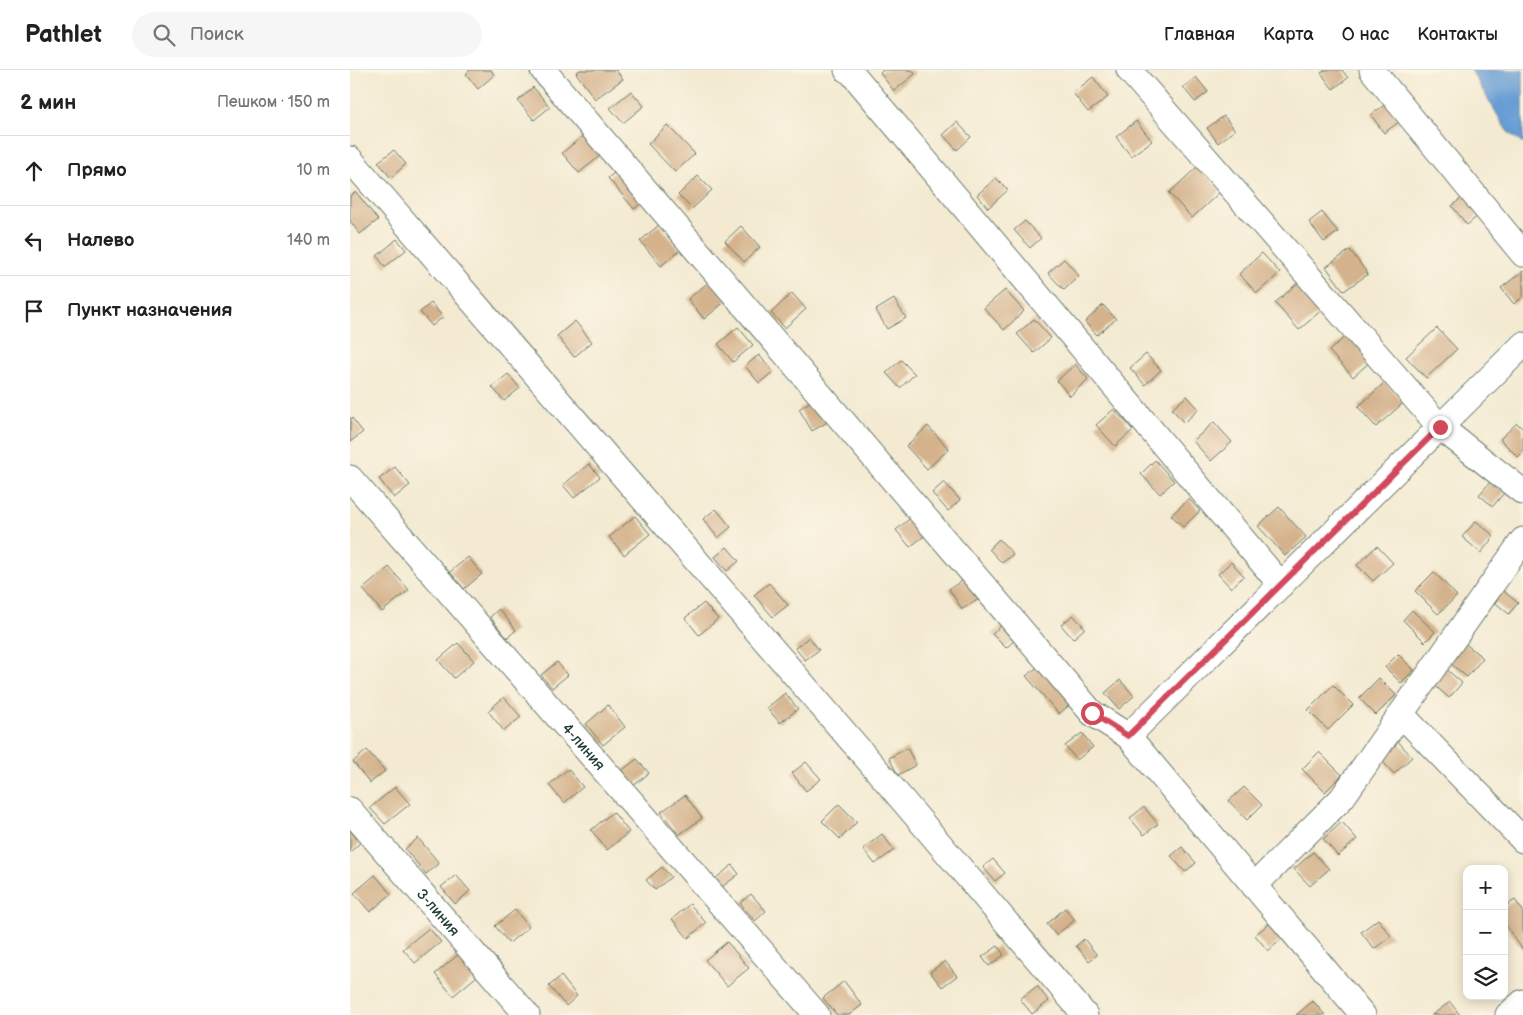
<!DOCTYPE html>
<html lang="ru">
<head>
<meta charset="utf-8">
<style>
	:root { --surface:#fff; --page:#f6f6f6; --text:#202124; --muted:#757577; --line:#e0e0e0 }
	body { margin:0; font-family:"Balsamiq Sans",sans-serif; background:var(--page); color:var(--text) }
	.controls { position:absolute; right:15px; bottom:15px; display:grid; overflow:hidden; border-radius:10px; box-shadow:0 2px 12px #0003 }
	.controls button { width:45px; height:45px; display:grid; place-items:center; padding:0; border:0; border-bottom:1px solid var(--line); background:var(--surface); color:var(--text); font:25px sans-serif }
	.stop { position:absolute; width:15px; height:15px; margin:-11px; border:4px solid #d1495b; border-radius:50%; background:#fff }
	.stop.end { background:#d1495b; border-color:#fff; box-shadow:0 1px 5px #0008 }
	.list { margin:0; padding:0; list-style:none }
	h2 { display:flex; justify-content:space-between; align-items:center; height:65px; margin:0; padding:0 20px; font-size:21px }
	h2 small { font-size:16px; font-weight:400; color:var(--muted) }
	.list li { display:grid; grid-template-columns:32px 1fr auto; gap:15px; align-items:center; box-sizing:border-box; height:70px; padding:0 20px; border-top:1px solid var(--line) }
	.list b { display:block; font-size:19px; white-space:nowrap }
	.list em { font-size:16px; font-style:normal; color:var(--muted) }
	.icon { flex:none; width:28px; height:28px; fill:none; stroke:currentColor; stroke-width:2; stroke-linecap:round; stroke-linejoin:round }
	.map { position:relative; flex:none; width:1173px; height:945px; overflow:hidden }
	header { display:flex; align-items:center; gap:30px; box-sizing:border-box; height:70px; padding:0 25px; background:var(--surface); border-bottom:1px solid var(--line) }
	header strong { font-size:24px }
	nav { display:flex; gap:28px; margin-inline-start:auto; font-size:18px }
	.search { width:350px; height:45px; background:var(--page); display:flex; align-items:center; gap:12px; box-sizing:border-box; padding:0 18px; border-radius:28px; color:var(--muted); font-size:19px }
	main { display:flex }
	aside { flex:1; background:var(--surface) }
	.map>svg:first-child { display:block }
	.water { fill:#679dd4; stroke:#436d84 }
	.building { fill:#d4b28c }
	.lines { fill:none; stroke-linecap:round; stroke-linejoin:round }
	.street-casing { stroke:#697a6b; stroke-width:27 }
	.street { stroke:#fff; stroke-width:25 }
	.route { stroke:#d1495b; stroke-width:6 }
	.labels { text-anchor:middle; stroke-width:5; stroke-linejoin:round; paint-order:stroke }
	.street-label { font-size:15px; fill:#1f3d34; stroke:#fcf5e5 }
</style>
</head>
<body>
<header>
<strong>Pathlet</strong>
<div class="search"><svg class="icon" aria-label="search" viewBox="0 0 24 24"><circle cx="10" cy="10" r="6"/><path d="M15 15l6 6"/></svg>Поиск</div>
<nav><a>Главная</a><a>Карта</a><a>О нас</a><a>Контакты</a></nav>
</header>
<main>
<aside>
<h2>2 мин<small>Пешком · 150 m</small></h2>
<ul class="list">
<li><svg class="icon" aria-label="ahead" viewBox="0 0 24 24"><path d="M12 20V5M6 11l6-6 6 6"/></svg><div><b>Прямо</b></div><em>10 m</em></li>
<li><svg class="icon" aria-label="left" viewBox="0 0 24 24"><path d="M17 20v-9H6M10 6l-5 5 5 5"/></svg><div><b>Налево</b></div><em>140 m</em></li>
<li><svg class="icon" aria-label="arrive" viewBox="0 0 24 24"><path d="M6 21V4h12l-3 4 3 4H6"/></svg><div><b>Пункт назначения</b></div></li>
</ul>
</aside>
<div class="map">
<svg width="1173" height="945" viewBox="0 0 1173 945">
	<rect width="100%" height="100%" fill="#fcf5e5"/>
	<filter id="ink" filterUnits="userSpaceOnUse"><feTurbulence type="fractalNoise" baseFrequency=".02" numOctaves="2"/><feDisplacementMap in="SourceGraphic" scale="10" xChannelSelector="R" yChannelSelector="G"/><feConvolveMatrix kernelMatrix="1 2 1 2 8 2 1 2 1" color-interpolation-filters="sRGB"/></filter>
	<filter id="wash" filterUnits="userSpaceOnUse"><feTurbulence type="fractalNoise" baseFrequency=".0096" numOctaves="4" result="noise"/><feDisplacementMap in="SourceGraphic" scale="20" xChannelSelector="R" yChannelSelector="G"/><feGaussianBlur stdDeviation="1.12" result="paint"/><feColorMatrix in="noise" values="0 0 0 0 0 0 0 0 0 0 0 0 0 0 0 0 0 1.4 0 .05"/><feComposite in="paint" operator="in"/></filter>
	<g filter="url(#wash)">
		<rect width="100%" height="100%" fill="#f3ead1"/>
		<polygon class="water" points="1121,0 1173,0 1173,74 1157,61"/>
		<g id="blocks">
			<g class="building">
				<polygon points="120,0 141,0 144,5 128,19 116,4"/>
				<polygon points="230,0 266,0 273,9 245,29 226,3"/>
				<polygon points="533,0 562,0 565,4 544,21 530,3"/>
				<polygon points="975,0 992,0 998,8 983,19 971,3"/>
				<polygon points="743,7 758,27 738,42 723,23"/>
				<polygon points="846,7 858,22 845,32 833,17"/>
				<polygon points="183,17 200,37 184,50 168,31"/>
				<polygon points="281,21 294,36 273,53 260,38"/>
				<polygon points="1037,33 1050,51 1034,63 1021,45"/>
				<polygon points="874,46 885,60 868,73 857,58"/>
				<polygon points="786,51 802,71 781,86 766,67"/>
				<polygon points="607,52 621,67 607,80 593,65"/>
				<polygon points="317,55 345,84 325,102 298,74"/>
				<polygon points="234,65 251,85 229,103 212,83"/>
				<polygon points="44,80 56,94 41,108 28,92"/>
				<polygon points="848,96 871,121 842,148 819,123"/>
				<polygon points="269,99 295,130 284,139 258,108"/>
				<polygon points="348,106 362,120 342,139 328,125"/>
				<polygon points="646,108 658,120 638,138 627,125"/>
				<polygon points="6,122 28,150 10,164 0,151 0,126"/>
				<polygon points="1115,125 1130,144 1117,155 1102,136"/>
				<polygon points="972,142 988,162 974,172 959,152"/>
				<polygon points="675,151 691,168 680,178 664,160"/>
				<polygon points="309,155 330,180 311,196 290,171"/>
				<polygon points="391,156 410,177 394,192 375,171"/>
				<polygon points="47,169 56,180 35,197 27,186"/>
				<polygon points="1000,180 1018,204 994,221 976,197"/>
				<polygon points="912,183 930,203 907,223 889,204"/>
				<polygon points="714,189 729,206 714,220 698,203"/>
				<polygon points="1173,201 1173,227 1164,234 1151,218"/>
				<polygon points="951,210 975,237 949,260 925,233"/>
				<polygon points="360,211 377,230 354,249 338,229"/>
				<polygon points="655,220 674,241 654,260 634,238"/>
				<polygon points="442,223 456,239 435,258 421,243"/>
				<polygon points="544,229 556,248 537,259 526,240"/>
				<polygon points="81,233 93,247 82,256 70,242"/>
				<polygon points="753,235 766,249 747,265 735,252"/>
				<polygon points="684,249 701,268 684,283 667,264"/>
				<polygon points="225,251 242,272 224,287 207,266"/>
				<polygon points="388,257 403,275 383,292 368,274"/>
				<polygon points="1087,258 1107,279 1076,308 1056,287"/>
				<polygon points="998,264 1022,290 1003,307 979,281"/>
				<polygon points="796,284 811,300 795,315 780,298"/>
				<polygon points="409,285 423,302 409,313 395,296"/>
				<polygon points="551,290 565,304 550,318 536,303"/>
				<polygon points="725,294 738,309 720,326 707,311"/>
				<polygon points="158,304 170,318 154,331 142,317"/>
				<polygon points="1035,312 1053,333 1026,357 1008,337"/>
				<polygon points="837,326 849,339 834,353 822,339"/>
				<polygon points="467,327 481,350 462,361 449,339"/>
				<polygon points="764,339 783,360 765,376 746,355"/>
				<polygon points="2,348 13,362 0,372 0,349"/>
				<polygon points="864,352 882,372 861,391 843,371"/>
				<polygon points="1167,353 1173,359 1173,382 1168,387 1150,369"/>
				<polygon points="578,356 599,379 577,399 556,376"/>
				<polygon points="805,390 824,411 810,424 791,404"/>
				<polygon points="239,394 250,407 224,428 213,415"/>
				<polygon points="45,397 60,415 44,428 29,409"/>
				<polygon points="594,412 610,430 598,441 582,423"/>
				<polygon points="1140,412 1154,423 1143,436 1129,425"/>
				<polygon points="839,429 850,441 833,457 821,445"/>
				<polygon points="929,437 956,467 935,486 908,456"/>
				<polygon points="366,439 381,457 368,468 353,449"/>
				<polygon points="285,446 300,464 274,485 259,467"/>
				<polygon points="563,446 578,463 560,477 546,460"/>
				<polygon points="1126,451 1144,466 1131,483 1112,467"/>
				<polygon points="649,469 663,484 652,493 639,479"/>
				<polygon points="1027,476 1043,493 1023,511 1007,495"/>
				<polygon points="377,477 389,491 377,501 365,487"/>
				<polygon points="118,487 132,504 114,519 100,502"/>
				<polygon points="881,492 894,506 881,518 868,504"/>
				<polygon points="39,497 59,520 32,542 13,519"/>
				<polygon points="1084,502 1107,526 1088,544 1065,521"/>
				<polygon points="618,507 631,528 612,539 599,519"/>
				<polygon points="419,513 438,535 423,547 404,525"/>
				<polygon points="1151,519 1168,533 1159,544 1142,530"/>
				<polygon points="354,533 368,549 349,565 335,548"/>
				<polygon points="149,539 166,560 157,568 140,547"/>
				<polygon points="1062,540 1085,562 1075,572 1053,550"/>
				<polygon points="723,545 735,558 723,569 711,555"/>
				<polygon points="652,555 666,569 656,578 642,564"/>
				<polygon points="459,567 469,580 455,590 445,578"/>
				<polygon points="1112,571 1133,588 1117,607 1096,590"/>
				<polygon points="108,573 124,591 104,608 88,590"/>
				<polygon points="1048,584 1064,600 1051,613 1035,597"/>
				<polygon points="207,592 218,605 202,618 191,605"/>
				<polygon points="692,594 723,632 709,644 676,606"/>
				<polygon points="1093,596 1112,613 1099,628 1080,611"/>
				<polygon points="1029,608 1046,625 1026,645 1009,628"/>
				<polygon points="770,610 784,626 769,639 755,623"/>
				<polygon points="983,615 1003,635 978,660 958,640"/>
				<polygon points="435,623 448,639 430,653 417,638"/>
				<polygon points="154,627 171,647 154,661 138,641"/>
				<polygon points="258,635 275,657 253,675 236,654"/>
				<polygon points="732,663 743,677 727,690 715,676"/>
				<polygon points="1045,668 1062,687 1044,704 1027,685"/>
				<polygon points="557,678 566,695 548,705 539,688"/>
				<polygon points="17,680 35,701 20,713 3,692"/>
				<polygon points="969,682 992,705 975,722 952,699"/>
				<polygon points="287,689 299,703 282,717 270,702"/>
				<polygon points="456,692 471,709 456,721 442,703"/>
				<polygon points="218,699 233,717 214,733 199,715"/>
				<polygon points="45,717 60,734 35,754 20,738"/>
				<polygon points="894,717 912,735 897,750 879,731"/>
				<polygon points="335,725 352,748 329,765 311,742"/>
				<polygon points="489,734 507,752 490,769 472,751"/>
				<polygon points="794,737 808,754 794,765 780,748"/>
				<polygon points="263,742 279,762 257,780 241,760"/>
				<polygon points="992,752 1007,769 988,786 973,769"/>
				<polygon points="0,760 10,773 0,782"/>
				<polygon points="532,764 544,780 525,794 513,779"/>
				<polygon points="68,768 89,793 76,804 55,779"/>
				<polygon points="832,777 846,793 835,802 821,786"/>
				<polygon points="963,782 979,799 960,816 944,799"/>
				<polygon points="643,789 655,803 645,811 633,797"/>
				<polygon points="382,795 389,804 372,817 365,809"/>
				<polygon points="312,797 321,807 305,820 296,810"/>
				<polygon points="25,805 41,824 20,842 4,823"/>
				<polygon points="106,805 120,821 105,834 91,817"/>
				<polygon points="401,824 416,841 405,851 390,833"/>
				<polygon points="1165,830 1173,841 1173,880 1154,853 1154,837"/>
				<polygon points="340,834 356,853 338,868 322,849"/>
				<polygon points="715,838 725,850 706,865 697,854"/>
				<polygon points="165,840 179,857 159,873 145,856"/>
				<polygon points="1028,849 1041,866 1024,879 1011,862"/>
				<polygon points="920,853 933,868 918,881 905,865"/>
				<polygon points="79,858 91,872 65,893 53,879"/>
				<polygon points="734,869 747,885 739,891 726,876"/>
				<polygon points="377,872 399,898 377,916 355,890"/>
				<polygon points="648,876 654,885 639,896 632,887"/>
				<polygon points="109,884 127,906 103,926 85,904"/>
				<polygon points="595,891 607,906 592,917 580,902"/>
				<polygon points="211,906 227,926 216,936 199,916"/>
				<polygon points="494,911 512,935 499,945 487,945 473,928"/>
				<polygon points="687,916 699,931 682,944 670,929"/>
				<polygon points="963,931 975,945 946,945"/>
				<polygon points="1100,932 1110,945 1082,945"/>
			</g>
		</g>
	</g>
	<g filter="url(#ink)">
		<use href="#blocks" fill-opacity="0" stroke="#697a6b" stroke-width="1"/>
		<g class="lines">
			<defs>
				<g id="street">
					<polyline points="193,0 742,643 778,666 1013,945"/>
					<polyline points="497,0 501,2 931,515"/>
					<polyline points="779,0 1090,357 1173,422"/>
					<polyline points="1022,0 1173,184"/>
					<polyline points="0,89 532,706 735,945"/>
					<path id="s1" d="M0 408 467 945"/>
					<polyline points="1051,644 1173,770"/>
					<polyline points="778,666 1173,275"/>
					<path id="s2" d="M0 740 177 945"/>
					<polyline points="904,816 992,728 1173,470"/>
					<polyline points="1158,945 1173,932"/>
				</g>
			</defs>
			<use href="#street" class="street-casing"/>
			<use href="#street" class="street"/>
		</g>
	</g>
	<g class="lines" filter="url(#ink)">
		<polyline class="route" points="742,643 778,666 1090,357"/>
	</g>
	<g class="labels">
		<g class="street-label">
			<text dy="5" stroke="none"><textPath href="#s1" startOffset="356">4-линия</textPath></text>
			<text dy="5" stroke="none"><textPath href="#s2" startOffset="135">3-линия</textPath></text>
		</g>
	</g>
</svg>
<div class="controls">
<button>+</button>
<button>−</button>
<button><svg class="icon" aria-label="layers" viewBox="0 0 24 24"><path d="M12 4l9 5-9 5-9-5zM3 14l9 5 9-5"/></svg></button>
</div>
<div class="stop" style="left:742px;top:643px"></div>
<div class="stop end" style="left:1090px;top:357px"></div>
</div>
</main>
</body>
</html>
